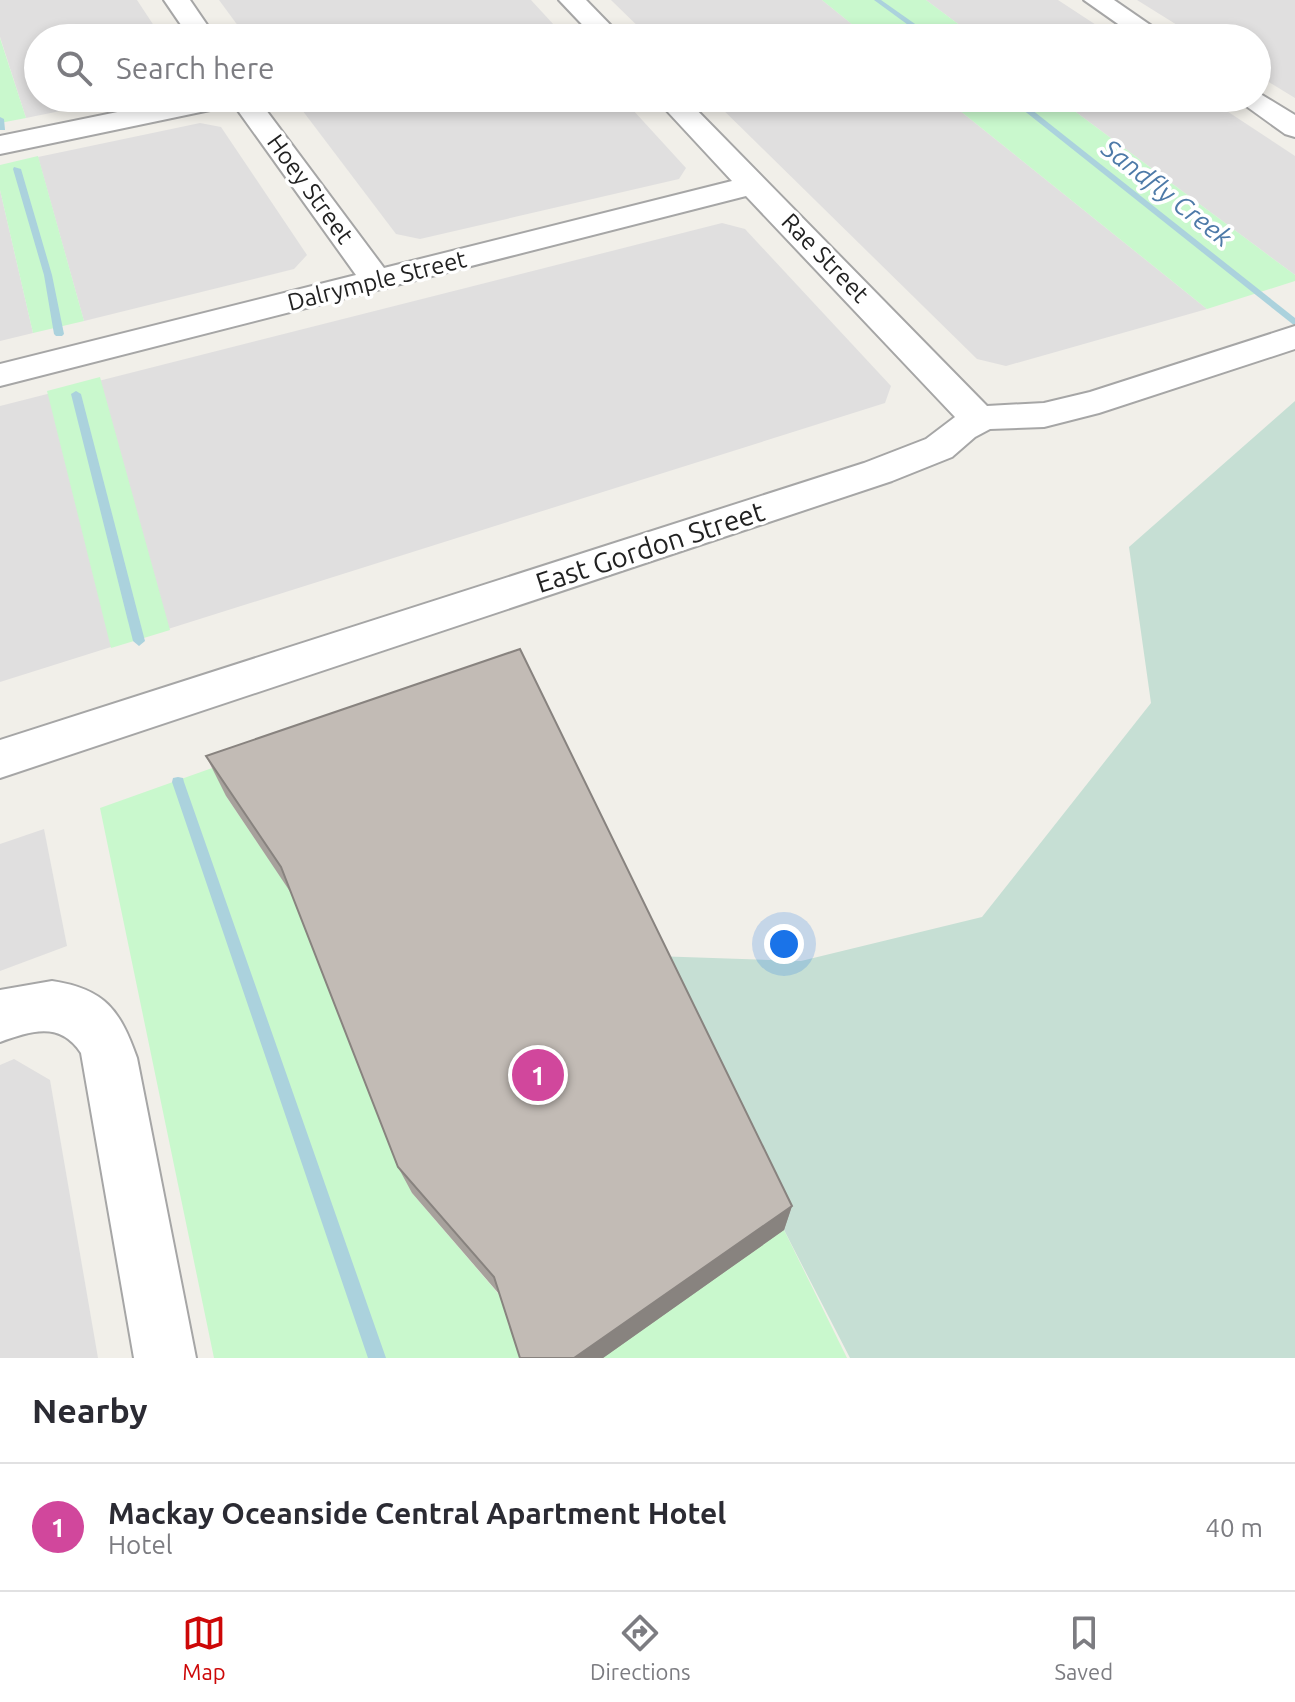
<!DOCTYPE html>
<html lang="en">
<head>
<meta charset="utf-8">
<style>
	:root { --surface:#fff; --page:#f2f2f3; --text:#2b2b33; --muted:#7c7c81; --line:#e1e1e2; --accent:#cd0707 }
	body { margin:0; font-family:Ubuntu,sans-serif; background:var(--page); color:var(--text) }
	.you { position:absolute; left:784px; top:944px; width:28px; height:28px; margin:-20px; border:6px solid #fff; border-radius:50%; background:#1a73e8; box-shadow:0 0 0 12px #1a73e833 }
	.badge { display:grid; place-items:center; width:52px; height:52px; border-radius:50%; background:var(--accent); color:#fff; font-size:26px; font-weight:700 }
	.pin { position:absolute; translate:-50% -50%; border:4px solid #fff; box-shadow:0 2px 8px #0006 }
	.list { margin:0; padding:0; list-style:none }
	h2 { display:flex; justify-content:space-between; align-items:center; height:104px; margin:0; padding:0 32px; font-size:34px }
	h2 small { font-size:26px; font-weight:400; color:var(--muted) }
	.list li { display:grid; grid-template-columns:52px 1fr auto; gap:24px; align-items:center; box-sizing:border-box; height:128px; padding:0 32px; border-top:2px solid var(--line) }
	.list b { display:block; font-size:30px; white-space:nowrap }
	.list p { margin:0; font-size:26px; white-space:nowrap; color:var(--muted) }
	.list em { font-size:26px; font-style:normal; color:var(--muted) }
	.icon { flex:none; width:44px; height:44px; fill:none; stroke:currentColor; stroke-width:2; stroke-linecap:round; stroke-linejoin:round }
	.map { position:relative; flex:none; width:1295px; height:1358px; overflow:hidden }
	.search { position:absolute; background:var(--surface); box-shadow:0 4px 12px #0003; left:24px; right:24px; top:24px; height:88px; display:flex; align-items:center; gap:20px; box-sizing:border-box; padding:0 28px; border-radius:44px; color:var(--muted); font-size:30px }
	.sheet { height:232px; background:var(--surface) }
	nav { display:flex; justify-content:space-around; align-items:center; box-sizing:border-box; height:112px; border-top:2px solid var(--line); background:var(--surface); font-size:22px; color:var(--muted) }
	nav a { display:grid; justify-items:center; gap:4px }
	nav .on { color:var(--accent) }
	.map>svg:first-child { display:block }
	.residential { fill:#e0dfdf }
	.wetland { fill:#c6dfd4 }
	.park { fill:#c9f8cd }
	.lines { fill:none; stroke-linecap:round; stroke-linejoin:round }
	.stream { fill:#abd2dd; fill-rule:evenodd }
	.minor-casing { stroke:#a6a6a6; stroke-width:4 }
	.minor { fill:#fff; fill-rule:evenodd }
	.wall { fill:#a7a19c }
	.shaded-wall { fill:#88837f }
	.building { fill:#c2bbb5; stroke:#88837f; stroke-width:2 }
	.labels { text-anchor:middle; stroke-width:7; stroke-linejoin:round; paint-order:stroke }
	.far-street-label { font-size:24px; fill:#222; stroke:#fff }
	.far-water-label { font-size:26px; font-style:italic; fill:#4d7aa8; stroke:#fff }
	.street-label { font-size:28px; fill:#222; stroke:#fff }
</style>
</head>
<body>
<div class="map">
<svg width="1295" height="1358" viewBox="0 0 1295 1358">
	<rect width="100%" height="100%" fill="#f1efe9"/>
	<g class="residential">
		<polygon points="0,0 137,0 162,38 38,38 38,98 124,98 26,118 0,37"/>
		<polygon points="219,0 531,0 566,38 247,38"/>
		<polygon points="611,0 822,0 869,38 650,38"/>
		<polygon points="926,0 1058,0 1116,38 977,38"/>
		<polygon points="1137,0 1295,0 1295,98 1257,75 1257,38 1198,38"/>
		<polygon points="293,98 622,98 686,168 679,179 420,239 396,234"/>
		<polygon points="711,98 944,98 1207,309 1006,366 977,359"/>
		<polygon points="1057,98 1207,98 1295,156 1295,275"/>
		<polygon points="200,123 221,127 307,255 294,269 84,321 38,157"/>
		<polygon points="0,190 33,333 0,341"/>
		<polygon points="722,223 745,229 891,386 885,403 0,682 0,406"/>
		<polygon points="44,829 67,946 0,971 0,844"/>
		<polygon points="14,1059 50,1080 98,1358 0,1358 0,1065"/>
	</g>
	<polygon class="wetland" points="1295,401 1295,1358 850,1358 784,1230 654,956 801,961 982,917 1151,703 1129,547"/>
	<g class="park">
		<polygon points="822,0 926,0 977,38 869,38"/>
		<polygon points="0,38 26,118 0,123"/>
		<polygon points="944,98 1057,98 1295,275 1295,281 1207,309"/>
		<polygon points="38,156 84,321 33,333 0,190 0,165"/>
		<polygon points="100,377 170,630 111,648 47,391"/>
		<polygon points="243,757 226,796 299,904 412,1193 503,1299 527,1358 214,1358 100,808"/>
		<polygon points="784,1230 847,1358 586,1358"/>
	</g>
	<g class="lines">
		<g class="stream">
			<polygon points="874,0 881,0 935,38 926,38"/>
			<polygon points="1008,98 1017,98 1295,318 1295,326"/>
			<polygon points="0,117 4,119 5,130 0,130"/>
			<polygon points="14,167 21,169 52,275 64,334 62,336 56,336 54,334 44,275 13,169"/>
			<polygon points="76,391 81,394 145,641 139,646 133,641 71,394"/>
			<polygon points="178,777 183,778 184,782 386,1358 368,1358 172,782 173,778"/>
		</g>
		<defs>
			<g id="minor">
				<polygon points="164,0 190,0 216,38 190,38"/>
				<polygon points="559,0 586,0 623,38 595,38"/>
				<polygon points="1084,0 1114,0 1169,38 1138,38"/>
				<polygon points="1257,92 1295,115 1295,137 1285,134 1235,98 1257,98"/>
				<polygon points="186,98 257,98 384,268 732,181 655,98 685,98 987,406 1044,403 1090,392 1295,326 1295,349 1099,413 1044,427 990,429 975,437 952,457 892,481 0,778 0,740 864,463 926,439 955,417 746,196 0,386 0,364 356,275 234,105 0,154 0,136"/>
				<path d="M52 981C105 989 120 1010 137 1058L196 1358H134L81 1053C60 1021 31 1031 0 1042V990Z"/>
			</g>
		</defs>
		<use href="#minor" class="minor-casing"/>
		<use href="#minor" class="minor"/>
	</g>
	<polygon class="wall" points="206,756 792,1206 784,1230 603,1358 520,1358 500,1295 412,1193 398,1167 291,893 226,796"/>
	<polygon class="shaded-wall" points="792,1206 784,1230 603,1358 574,1358"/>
	<polygon class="building" points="520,649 792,1206 574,1358 520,1358 494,1277 398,1167 281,867 206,756"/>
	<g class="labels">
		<g class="far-street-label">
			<text transform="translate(310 189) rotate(54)" y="8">Hoey Street</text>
			<text transform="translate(825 258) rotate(46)" y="8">Rae Street</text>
			<text transform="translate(377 281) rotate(-14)" y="8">Dalrymple Street</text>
		</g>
		<g class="far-water-label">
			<text transform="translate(1167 193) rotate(38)" y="9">Sandfly Creek</text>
		</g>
		<g class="street-label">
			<text transform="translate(650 547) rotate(-18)" y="10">East Gordon Street</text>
		</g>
	</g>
</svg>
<div class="you"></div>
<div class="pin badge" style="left:538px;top:1075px;background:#d1479c">1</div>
<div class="search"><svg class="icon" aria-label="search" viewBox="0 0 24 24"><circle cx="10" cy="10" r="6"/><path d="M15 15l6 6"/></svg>Search here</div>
</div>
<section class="sheet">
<h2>Nearby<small></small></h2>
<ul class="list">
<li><span class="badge" style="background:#d1479c">1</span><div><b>Mackay Oceanside Central Apartment Hotel</b><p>Hotel</p></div><em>40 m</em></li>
</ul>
</section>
<nav>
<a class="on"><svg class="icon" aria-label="map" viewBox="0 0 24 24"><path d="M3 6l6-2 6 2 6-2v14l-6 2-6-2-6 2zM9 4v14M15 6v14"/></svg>Map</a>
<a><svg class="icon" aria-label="directions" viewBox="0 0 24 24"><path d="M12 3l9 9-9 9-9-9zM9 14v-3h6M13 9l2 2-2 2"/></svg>Directions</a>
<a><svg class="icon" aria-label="saved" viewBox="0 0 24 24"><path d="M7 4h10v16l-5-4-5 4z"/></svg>Saved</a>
</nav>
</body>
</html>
